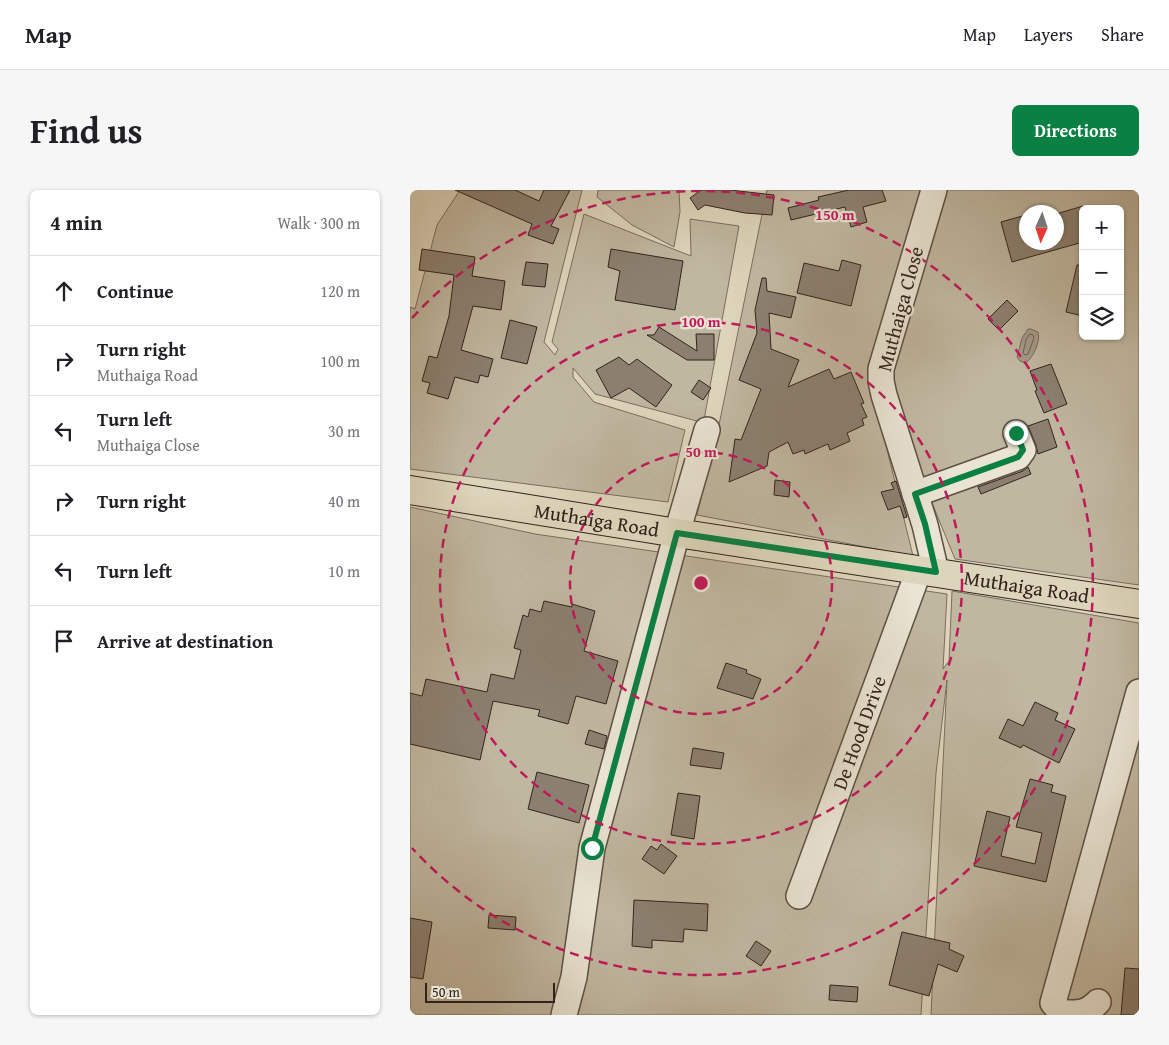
<!DOCTYPE html>
<html lang="en">
<head>
<meta charset="utf-8">
<style>
	:root { --surface:#fff; --page:#f6f6f6; --text:#202124; --muted:#757577; --line:#e0e0e0; --accent:#0b8043 }
	body { margin:0; font-family:"Gentium Book Plus",serif; background:var(--page); color:var(--text) }
	.controls { position:absolute; right:15px; top:15px; display:grid; overflow:hidden; border-radius:8px; box-shadow:0 1px 4px #0004 }
	.controls button { width:45px; height:45px; display:grid; place-items:center; padding:0; border:0; border-bottom:1px solid var(--line); background:var(--surface); color:var(--text); font:25px sans-serif }
	.compass { position:absolute; left:609px; top:15px; width:45px; height:45px; border-radius:50%; background:var(--surface); box-shadow:0 1px 4px #0004; rotate:183deg }
	.scale { position:absolute; left:15px; bottom:12px; width:130px; box-sizing:border-box; padding-left:5px; border:2px solid #33231e; border-top:0; font-size:14px; line-height:18px; white-space:nowrap; color:#33231e; -webkit-text-stroke:4px #e9e4d3; paint-order:stroke }
	.stop { position:absolute; width:15px; height:15px; margin:-11px; border:4px solid #0b8043; border-radius:50%; background:#fff }
	.stop.end { background:#0b8043; border-color:#fff; box-shadow:0 1px 5px #0008 }
	.list { margin:0; padding:0; list-style:none }
	h2 { display:flex; justify-content:space-between; align-items:center; height:65px; margin:0; padding:0 20px; font-size:21px }
	h2 small { font-size:16px; font-weight:400; color:var(--muted) }
	.list li { display:grid; grid-template-columns:32px 1fr auto; gap:15px; align-items:center; box-sizing:border-box; height:70px; padding:0 20px; border-top:1px solid var(--line) }
	.list b { display:block; font-size:19px; white-space:nowrap }
	.list p { margin:0; font-size:16px; white-space:nowrap; color:var(--muted) }
	.list em { font-size:16px; font-style:normal; color:var(--muted) }
	.icon { flex:none; width:28px; height:28px; fill:none; stroke:currentColor; stroke-width:2; stroke-linecap:round; stroke-linejoin:round }
	.map { position:relative; flex:none; width:729px; height:825px; overflow:hidden; border-radius:8px }
	header { display:flex; align-items:center; gap:30px; box-sizing:border-box; height:70px; padding:0 25px; background:var(--surface); border-bottom:1px solid var(--line) }
	header strong { font-size:24px }
	nav { display:flex; gap:28px; margin-inline-start:auto; font-size:18px }
	.intro { display:flex; align-items:center; justify-content:space-between; box-sizing:border-box; height:120px; padding:0 30px }
	h1 { margin:0; font-size:35px }
	.button { padding:12px 22px; border-radius:8px; background:var(--accent); color:#fff; font-size:18px; font-weight:700 }
	main { display:flex; gap:30px; padding:0 30px }
	aside { flex:1; background:var(--surface); border-radius:8px; box-shadow:0 1px 4px #0004 }
	.map>svg:first-child { display:block }
	.green { fill:#c0b7a0; stroke:#7a6d5f; fill-rule:evenodd }
	.water { fill:#a39886; stroke:#76695c }
	.lines { fill:none; stroke-linecap:round; stroke-linejoin:round }
	.shore { stroke:#6b5e52; stroke-width:1 }
	.building { fill:#8b8070; stroke:#33231e }
	.minor-casing { stroke:#5e5045; stroke-width:28 }
	.major-casing { stroke:#33231e; stroke-width:30 }
	.minor { stroke:#e9e4d3; stroke-width:25 }
	.major { stroke:#ddd5bb; stroke-width:28 }
	.route { stroke:#0b8043; stroke-width:6 }
	.ring { fill:none; stroke:#c2185b; stroke-width:2.5; stroke-dasharray:9 6 }
	.labels { text-anchor:middle; stroke-width:4.5; stroke-linejoin:round; paint-order:stroke }
	.street-label { font-size:20px; fill:#33231e; stroke:#e9e4d3 }
	.centre { fill:#c2185b; stroke:#e9e4d3; stroke-width:2.5 }
	.ring-label { font-size:15px; text-anchor:middle; font-weight:bold; fill:#c2185b; stroke:#e9e4d3; stroke-width:4.5; stroke-linejoin:round; paint-order:stroke }
</style>
</head>
<body>
<header>
<strong>Map</strong>
<nav><a>Map</a><a>Layers</a><a>Share</a></nav>
</header>
<div class="intro"><h1>Find us</h1><a class="button">Directions</a></div>
<main>
<aside>
<h2>4 min<small>Walk · 300 m</small></h2>
<ul class="list">
<li><svg class="icon" aria-label="ahead" viewBox="0 0 24 24"><path d="M12 20V5M6 11l6-6 6 6"/></svg><div><b>Continue</b></div><em>120 m</em></li>
<li><svg class="icon" aria-label="right" viewBox="0 0 24 24"><path d="M7 20v-9h11M14 6l5 5-5 5"/></svg><div><b>Turn right</b><p>Muthaiga Road</p></div><em>100 m</em></li>
<li><svg class="icon" aria-label="left" viewBox="0 0 24 24"><path d="M17 20v-9H6M10 6l-5 5 5 5"/></svg><div><b>Turn left</b><p>Muthaiga Close</p></div><em>30 m</em></li>
<li><svg class="icon" aria-label="right" viewBox="0 0 24 24"><path d="M7 20v-9h11M14 6l5 5-5 5"/></svg><div><b>Turn right</b></div><em>40 m</em></li>
<li><svg class="icon" aria-label="left" viewBox="0 0 24 24"><path d="M17 20v-9H6M10 6l-5 5 5 5"/></svg><div><b>Turn left</b></div><em>10 m</em></li>
<li><svg class="icon" aria-label="arrive" viewBox="0 0 24 24"><path d="M6 21V4h12l-3 4 3 4H6"/></svg><div><b>Arrive at destination</b></div></li>
</ul>
</aside>
<div class="map">
<svg width="729" height="825" viewBox="0 0 729 825">
	<rect width="100%" height="100%" fill="#ddd5bb"/>
	<filter id="stains"><feTurbulence type="fractalNoise" baseFrequency=".004" numOctaves="4"/><feColorMatrix values="0 0 0 0 .2 0 0 0 0 .09 0 0 0 0 .02 0 0 0 .5 -.17"/></filter>
	<radialGradient id="worn" r=".72"><stop offset=".6" stop-color="#630" stop-opacity="0"/><stop offset="1" stop-color="#630" stop-opacity=".3"/></radialGradient>
	<g class="green">
		<polygon points="50,0 172,0 134,152 145,165 148,159 142,152 174,24 281,66 280,29 329,36 294,230 287,231 185,204 163,178 163,187 184,212 275,240 258,312 0,279 0,117 5,119 27,35"/>
		<polygon points="188,0 269,0 270,22 264,57 222,35 187,7"/>
		<path d="M357 0H729V395L545 369 504 269 493 223 483 205 463 202 503 366 287 325 310 230ZM673 19H710V146H673ZM616 22H646V52H616Z"/>
		<polygon points="0,317 125,344 537,404 533,479 539,471 542,401 729,433 729,825 521,825 537,490 526,583 511,825 0,825"/>
	</g>
	<path class="water" d="M618 139H621L628 142C631 151 623 169 615 173L610 171 607 167 612 148Z"/>
	<g class="lines">
		<polygon class="shore" points="620,144 623,145 624,148 618,164 615,165 613,163 616,150"/>
	</g>
	<g class="building">
		<polygon points="45,0 105,0 129,11 134,0 160,0 141,36 149,39 143,54 118,45 122,34"/>
		<polygon points="291,0 320,0 364,5 362,25 335,23 295,15 288,20 280,8"/>
		<polygon points="439,0 472,0 476,11 453,17 457,32 441,37 435,17 381,30 378,18 409,10 408,7"/>
		<polygon points="673,16 673,52 602,72 591,32 616,25 616,52 646,52 646,24"/>
		<polygon points="12,59 65,67 62,86 95,91 91,120 63,116 51,160 83,169 78,187 70,185 68,193 45,187 38,209 17,203 20,193 12,191 19,166 27,168 39,126 44,85 9,80"/>
		<polygon points="201,59 273,71 265,120 205,110 210,81 198,77"/>
		<polygon points="432,70 451,75 441,116 387,103 394,73 429,81"/>
		<polygon points="116,72 138,74 135,97 112,95"/>
		<polygon points="667,75 673,75 673,126 656,122"/>
		<polygon points="352,88 356,88 357,101 386,107 381,128 359,123 361,159 389,170 378,197 419,179 424,189 441,182 454,213 451,214 457,227 452,229 454,235 437,243 440,251 420,260 418,254 395,264 394,260 383,264 378,252 359,262 357,276 319,292 325,249 331,250 351,199 329,190 347,143 345,120"/>
		<polygon points="597,110 608,121 589,140 578,129"/>
		<polygon points="100,130 127,137 117,174 91,168"/>
		<polygon points="249,137 287,161 286,144 304,144 304,170 277,170 237,145 244,145"/>
		<polygon points="209,167 219,175 227,169 262,195 246,217 219,198 201,208 186,180"/>
		<polygon points="641,174 657,214 634,223 625,201 627,200 620,181"/>
		<polygon points="289,190 301,198 293,210 281,202"/>
		<polygon points="638,229 647,257 628,264 626,255 618,236"/>
		<polygon points="618,277 621,284 571,304 568,297 613,281"/>
		<polygon points="365,290 380,292 379,307 364,305"/>
		<polygon points="486,291 497,327 494,328 490,316 478,320 471,302 484,299 481,293"/>
		<polygon points="134,411 162,417 162,414 185,421 174,461 208,471 196,514 166,506 158,534 128,526 130,520 83,511 70,570 0,554 0,503 12,506 16,489 77,502 81,484 104,489 111,460 104,458 113,425 118,427 120,419 131,422"/>
		<polygon points="316,473 337,480 336,483 351,489 343,509 307,498"/>
		<polygon points="625,512 648,523 645,530 665,539 649,573 613,555 611,558 589,548 598,529 613,536"/>
		<polygon points="179,540 197,546 194,559 175,554"/>
		<polygon points="283,558 314,563 311,579 280,575"/>
		<polygon points="127,582 179,595 169,633 118,619"/>
		<polygon points="620,589 643,595 641,602 656,606 636,692 564,676 577,621 600,627 591,666 625,674 632,643 606,637"/>
		<polygon points="268,603 290,606 284,649 261,645"/>
		<polygon points="251,654 267,666 254,684 232,669 241,656 247,660"/>
		<polygon points="224,710 298,714 297,741 274,739 273,752 242,750 242,758 222,756"/>
		<polygon points="79,725 106,727 105,740 78,738"/>
		<polygon points="0,728 22,732 13,789 0,787"/>
		<polygon points="492,742 540,753 539,759 554,766 547,782 528,774 519,806 479,795"/>
		<polygon points="346,751 361,761 351,776 336,766"/>
		<polygon points="715,778 729,779 729,825 711,825"/>
		<polygon points="420,795 448,797 447,812 419,810"/>
	</g>
	<g class="lines">
		<defs>
			<g id="minor">
				<polyline points="524,0 471,179 471,191 474,205 515,335 526,382"/>
				<polyline points="505,304 608,267 613,260 606,243"/>
				<path id="s1" d="M389 706 509 380"/>
				<path d="M688 812C676 824 669 823 652 823L643 813 729 502"/>
				<polyline points="154,825 164,787 182,658 267,343 297,240"/>
			</g>
			<g id="major">
				<path id="s2" d="M0 300 267 343 729 414"/>
			</g>
		</defs>
		<use href="#minor" class="minor-casing"/>
		<use href="#major" class="major-casing"/>
		<use href="#minor" class="minor"/>
		<use href="#major" class="major"/>
	</g>
	<g class="lines">
		<polyline class="route" points="182,658 267,343 526,382 515,334 505,304 608,267 613,260 606,243"/>
	</g>
	<g class="ring">
		<circle cx="291" cy="393" r="131"/>
		<circle cx="291" cy="393" r="261"/>
		<path d="M2 128A392 392 0 1 1 2 658"/>
	</g>
	<g class="labels">
		<g class="street-label">
			<text transform="translate(490 119) rotate(-75)" y="7">Muthaiga Close</text>
			<text dy="7" stroke="none"><textPath href="#s2" startOffset="189">Muthaiga Road</textPath></text>
			<text dy="7" stroke="none"><textPath href="#s2" startOffset="624">Muthaiga Road</textPath></text>
			<text dy="7" stroke="none"><textPath href="#s1" startOffset="174">De Hood Drive</textPath></text>
		</g>
	</g>
	<circle cx="291" cy="393" r="8" class="centre"/>
	<g class="ring-label">
		<text x="425" y="30">150 m</text>
		<text x="291" y="137">100 m</text>
		<text x="291" y="267">50 m</text>
	</g>
	<rect width="100%" height="100%" filter="url(#stains)"/>
	<rect width="100%" height="100%" fill="url(#worn)"/>
</svg>
<div class="controls">
<button>+</button>
<button>−</button>
<button><svg class="icon" aria-label="layers" viewBox="0 0 24 24"><path d="M12 4l9 5-9 5-9-5zM3 14l9 5 9-5"/></svg></button>
</div>
<svg class="compass" viewBox="-18 -18 36 36"><path d="M0-13l5 13h-10z" fill="#e53935"/><path d="M0 13l5-13h-10z" fill="#757577"/></svg>
<div class="scale">50 m</div>
<div class="stop" style="left:182px;top:658px"></div>
<div class="stop end" style="left:606px;top:243px"></div>
</div>
</main>
</body>
</html>
